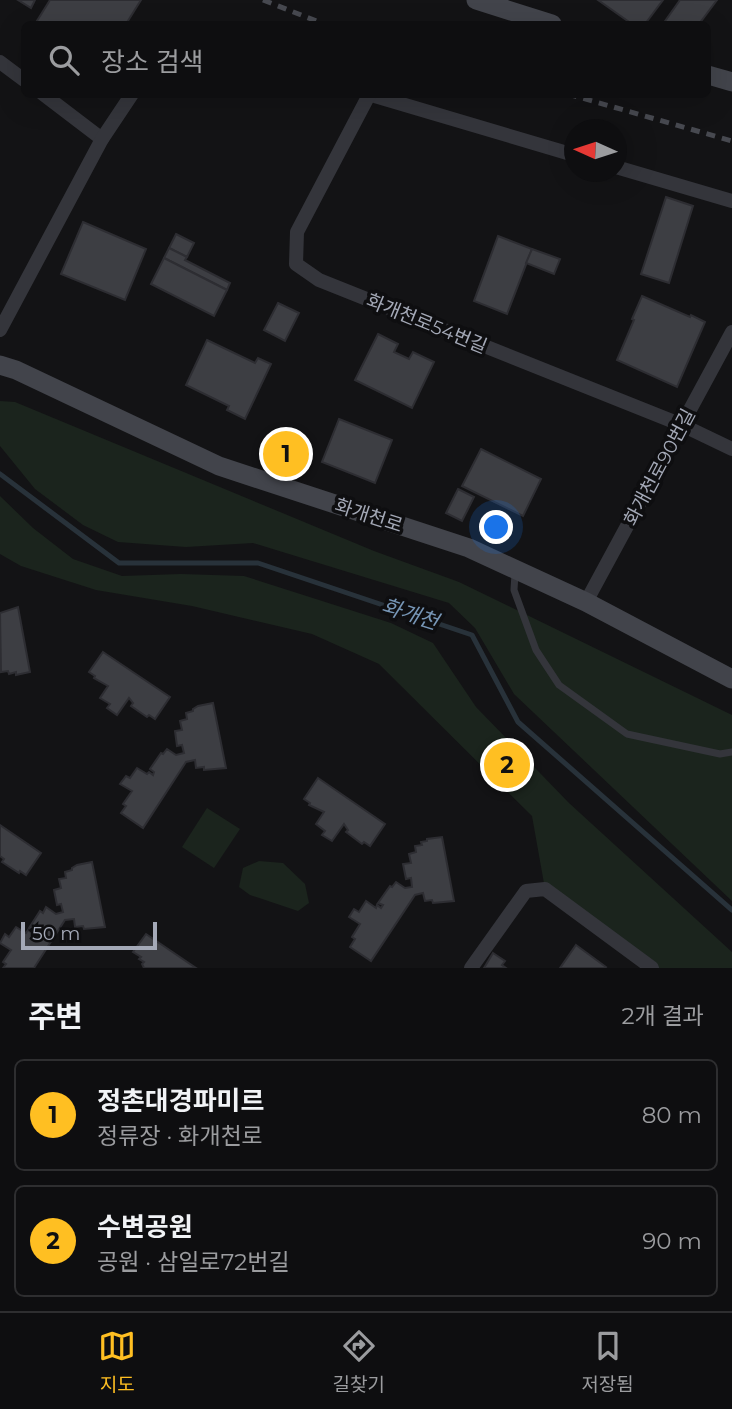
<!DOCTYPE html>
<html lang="ko">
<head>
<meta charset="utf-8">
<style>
	:root { --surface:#0e0e10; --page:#1c1c1e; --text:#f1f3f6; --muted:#9b9c9f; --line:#2e2e30; --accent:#ffbf22 }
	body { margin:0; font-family:Montserrat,"Noto Sans KR",sans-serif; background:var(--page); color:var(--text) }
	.compass { position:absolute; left:564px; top:119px; width:63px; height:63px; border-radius:50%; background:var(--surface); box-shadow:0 7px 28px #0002; rotate:273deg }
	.scale { position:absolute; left:21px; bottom:18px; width:136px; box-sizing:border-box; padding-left:7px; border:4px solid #a4a9b7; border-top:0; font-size:19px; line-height:24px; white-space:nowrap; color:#a4a9b7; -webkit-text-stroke:5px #0e0e10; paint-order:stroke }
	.you { position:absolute; left:497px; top:528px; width:24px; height:24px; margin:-18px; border:5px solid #fff; border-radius:50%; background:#1a73e8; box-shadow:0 0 0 10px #1a73e833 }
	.badge { display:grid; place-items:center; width:46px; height:46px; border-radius:50%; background:var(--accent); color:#111; font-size:23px; font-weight:700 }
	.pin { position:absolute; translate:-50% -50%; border:4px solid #fff; box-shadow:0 2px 7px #0006 }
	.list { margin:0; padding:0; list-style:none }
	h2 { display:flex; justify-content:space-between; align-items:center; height:91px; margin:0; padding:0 28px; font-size:30px }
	h2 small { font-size:23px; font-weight:400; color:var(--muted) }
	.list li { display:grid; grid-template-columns:46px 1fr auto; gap:21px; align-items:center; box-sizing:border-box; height:112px; margin:0 14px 14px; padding:0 14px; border:2px solid var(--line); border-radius:10px }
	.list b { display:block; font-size:26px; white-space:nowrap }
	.list p { margin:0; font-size:23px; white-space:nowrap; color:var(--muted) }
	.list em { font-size:23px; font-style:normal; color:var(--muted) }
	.icon { flex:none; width:38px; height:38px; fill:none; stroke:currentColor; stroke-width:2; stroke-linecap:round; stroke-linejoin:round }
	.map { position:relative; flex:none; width:732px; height:968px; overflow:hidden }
	.search { position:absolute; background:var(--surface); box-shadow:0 7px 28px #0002; left:21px; right:21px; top:21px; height:77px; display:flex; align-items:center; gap:18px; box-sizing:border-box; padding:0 24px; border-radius:10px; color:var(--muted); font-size:26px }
	.sheet { height:343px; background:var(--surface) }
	nav { display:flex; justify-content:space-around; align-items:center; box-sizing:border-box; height:98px; border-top:2px solid var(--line); background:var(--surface); font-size:19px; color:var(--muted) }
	nav a { display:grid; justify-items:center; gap:4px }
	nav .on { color:var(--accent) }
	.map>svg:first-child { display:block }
	.green { fill:#1b241d }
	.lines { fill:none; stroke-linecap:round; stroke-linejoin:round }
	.stream { stroke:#28323a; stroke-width:5 }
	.building { fill:#3d3e43; stroke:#2d2d32; stroke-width:2 }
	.lane { stroke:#34353b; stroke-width:7 }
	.street { stroke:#34353b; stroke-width:14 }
	.secondary { stroke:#42444b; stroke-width:19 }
	.rail { stroke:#474950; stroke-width:5; stroke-dasharray:9 7; stroke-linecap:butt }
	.labels { text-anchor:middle; stroke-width:7; stroke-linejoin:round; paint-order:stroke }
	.street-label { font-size:19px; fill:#a4a9b7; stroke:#0e0e10 }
	.water-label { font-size:21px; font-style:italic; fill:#7796b6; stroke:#0e0e10 }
</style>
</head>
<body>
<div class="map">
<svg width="732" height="968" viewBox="0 0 732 968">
	<rect width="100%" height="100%" fill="#131315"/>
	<g class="green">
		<polygon points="0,401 15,402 374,551 459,582 732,715 732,901 514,694 475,628 449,603 253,543 186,547 118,542 83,525 35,489 0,446"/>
		<polygon points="0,496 33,528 73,559 122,576 181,574 244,576 391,623 433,643 476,707 569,803 732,952 732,968 652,968 545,889 532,816 379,664 312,634 192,606 96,590 21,566 0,554"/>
		<polygon points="207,808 240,829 214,868 182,847"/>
		<polygon points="259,861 283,863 305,884 309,903 298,911 250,895 239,887 243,868"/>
	</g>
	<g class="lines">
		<polyline class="stream" points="0,474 119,563 258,563 472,635 518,722 732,910"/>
	</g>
	<g class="building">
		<polygon points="18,0 35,0 31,8"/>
		<polygon points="50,0 141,0 126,24 35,24"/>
		<polygon points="598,0 663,0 645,24 632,24"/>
		<polygon points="680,0 717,0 699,24 663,24"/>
		<polygon points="666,197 693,206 669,283 641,274"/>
		<polygon points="83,222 146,249 125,300 61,274"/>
		<polygon points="176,234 194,243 187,257 169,248"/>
		<polygon points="498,236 532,249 507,314 474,301"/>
		<polygon points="169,248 187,257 185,260 230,283 227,290 164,258"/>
		<polygon points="532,249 560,259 554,274 526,263"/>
		<polygon points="164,258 227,290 214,316 151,284"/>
		<polygon points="642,296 690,317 691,315 705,322 677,387 617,360 634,320 632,319"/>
		<polygon points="278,303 299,313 285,341 264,330"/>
		<polygon points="378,334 398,344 394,352 409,359 413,352 434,362 412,408 355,380"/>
		<polygon points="207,340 255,363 258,358 271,364 245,419 227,410 229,406 186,385"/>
		<polygon points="339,419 392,440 375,483 322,462"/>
		<polygon points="481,449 541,479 523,516 462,486"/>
		<polygon points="458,489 474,497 462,521 446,513"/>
		<polygon points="18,607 30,672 16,675 16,672 9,674 8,671 1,672 0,613"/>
		<polygon points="103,652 170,697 155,719 149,715 147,717 131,706 133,703 129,698 117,715 107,708 110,704 100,698 108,686 94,678 95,676 89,672"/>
		<polygon points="213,703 226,768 204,770 204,767 196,768 195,760 186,762 143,828 121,813 126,806 123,804 132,791 120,784 126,776 130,778 137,768 147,774 149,772 153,775 154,772 150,769 161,753 163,754 167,749 176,755 184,753 182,745 177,746 175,731 182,730 180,721 187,719 186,713 193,711 193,709 198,706"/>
		<polygon points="318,778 385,824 370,846 364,842 362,844 346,832 348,830 344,824 332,841 322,835 325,831 316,824 324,812 309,805 310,803 304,799"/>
		<polygon points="0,825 41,853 26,875 20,871 19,873 2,862 4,859 0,856"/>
		<polygon points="442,837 454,901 433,903 432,900 425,901 423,893 415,895 371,961 350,947 355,939 352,937 360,924 349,917 354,909 359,912 366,901 376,908 377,905 381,908 383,905 378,903 390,886 392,887 396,882 405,888 412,887 411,878 406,879 403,864 411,863 409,854 416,852 415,846 422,845 421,842 427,841 427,839"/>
		<polygon points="92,862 105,927 84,929 83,926 75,927 74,919 65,920 34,968 3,968 6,964 3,962 11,950 0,943 5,934 9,937 16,927 26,933 28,930 32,933 33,931 29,928 40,911 43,913 46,907 56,914 63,912 61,904 57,905 54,890 61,888 59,879 66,878 65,872 72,870 72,868 77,865"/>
		<polygon points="146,934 196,968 144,968 142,964 144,962 139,959 141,957 133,952"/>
		<polygon points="576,945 606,967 605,968 560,968"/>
		<polygon points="493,953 505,961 502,965 506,968 484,968"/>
	</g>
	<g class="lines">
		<polyline class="lane" points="515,573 514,590 536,650 559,685 627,734 720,754 732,752"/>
		<g class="street">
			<polyline points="0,62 24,80"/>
			<polyline points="43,94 102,139"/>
			<polyline points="368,94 574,155"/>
			<polyline points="369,95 297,232 296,264 319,280 682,425 732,449"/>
			<polyline points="616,167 732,201"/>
			<polyline points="0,330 102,139 132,94"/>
			<polyline points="586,602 732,332"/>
			<polyline points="471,968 526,891 545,889 652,968"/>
		</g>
		<g class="secondary">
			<polyline points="476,0 552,24"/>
			<polyline points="708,75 732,82"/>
			<polyline points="0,365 16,370 219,466 469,548 586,602 732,679"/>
		</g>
		<g class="rail">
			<polyline points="263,0 324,24"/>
			<polyline points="568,94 732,141"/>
		</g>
	</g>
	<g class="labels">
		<g class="street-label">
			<text transform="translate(427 323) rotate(22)" y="7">화개천로54번길</text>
			<text transform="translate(659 467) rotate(-62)" y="7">화개천로90번길</text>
			<text transform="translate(369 515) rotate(18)" y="7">화개천로</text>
		</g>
		<g class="water-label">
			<text transform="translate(410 614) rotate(18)" y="7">화개천</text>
		</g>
	</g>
</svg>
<svg class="compass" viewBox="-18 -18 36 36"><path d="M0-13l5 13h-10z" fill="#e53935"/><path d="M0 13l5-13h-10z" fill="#9b9c9f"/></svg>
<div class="scale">50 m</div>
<div class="you"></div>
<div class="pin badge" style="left:286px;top:454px">1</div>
<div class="pin badge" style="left:507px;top:765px">2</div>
<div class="search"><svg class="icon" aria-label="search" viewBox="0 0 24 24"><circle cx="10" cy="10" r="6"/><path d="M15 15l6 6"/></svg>장소 검색</div>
</div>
<section class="sheet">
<h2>주변<small>2개 결과</small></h2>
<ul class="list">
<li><span class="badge">1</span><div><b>정촌대경파미르</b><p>정류장 · 화개천로</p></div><em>80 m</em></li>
<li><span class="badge">2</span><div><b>수변공원</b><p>공원 · 삼일로72번길</p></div><em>90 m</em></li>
</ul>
</section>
<nav>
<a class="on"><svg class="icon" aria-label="map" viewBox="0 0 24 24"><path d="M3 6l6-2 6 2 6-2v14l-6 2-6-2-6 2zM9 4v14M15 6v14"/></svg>지도</a>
<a><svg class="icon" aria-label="directions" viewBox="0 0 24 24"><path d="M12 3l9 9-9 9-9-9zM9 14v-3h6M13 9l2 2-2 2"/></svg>길찾기</a>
<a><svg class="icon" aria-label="saved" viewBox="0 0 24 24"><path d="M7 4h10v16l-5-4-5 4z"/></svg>저장됨</a>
</nav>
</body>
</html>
